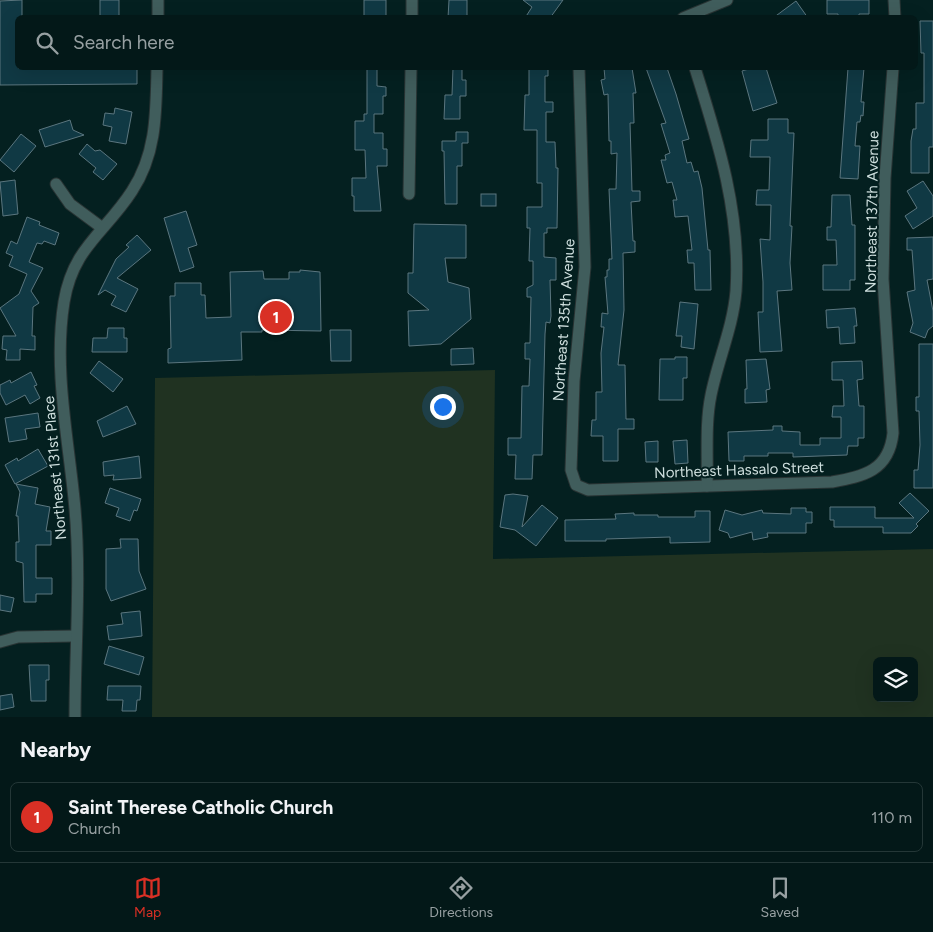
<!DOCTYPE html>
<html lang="en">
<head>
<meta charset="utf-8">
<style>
	:root { --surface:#031818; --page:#0d2121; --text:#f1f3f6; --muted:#97a0a2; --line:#243737; --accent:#d93025 }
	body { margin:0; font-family:Figtree,sans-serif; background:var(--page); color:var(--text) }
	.controls { position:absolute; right:15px; bottom:15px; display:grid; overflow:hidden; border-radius:8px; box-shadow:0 5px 20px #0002 }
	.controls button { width:45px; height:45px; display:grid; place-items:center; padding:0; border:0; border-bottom:1px solid var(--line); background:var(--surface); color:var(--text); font:25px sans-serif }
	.you { position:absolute; left:442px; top:406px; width:18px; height:18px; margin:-12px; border:4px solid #fff; border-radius:50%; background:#1a73e8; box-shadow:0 0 0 8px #1a73e833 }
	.badge { display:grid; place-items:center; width:32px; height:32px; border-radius:50%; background:var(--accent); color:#fff; font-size:16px; font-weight:700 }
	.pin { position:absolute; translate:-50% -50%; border:2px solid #fff; box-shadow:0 1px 5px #0006 }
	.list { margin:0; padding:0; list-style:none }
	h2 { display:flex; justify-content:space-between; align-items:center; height:65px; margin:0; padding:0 20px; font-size:21px }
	h2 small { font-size:16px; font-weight:400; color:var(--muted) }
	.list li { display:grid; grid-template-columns:32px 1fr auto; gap:15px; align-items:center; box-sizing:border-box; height:70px; margin:0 10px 10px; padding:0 10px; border:1px solid var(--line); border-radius:8px }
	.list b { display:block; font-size:19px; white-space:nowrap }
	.list p { margin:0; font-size:16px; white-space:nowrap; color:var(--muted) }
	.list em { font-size:16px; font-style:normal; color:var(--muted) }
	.icon { flex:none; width:28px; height:28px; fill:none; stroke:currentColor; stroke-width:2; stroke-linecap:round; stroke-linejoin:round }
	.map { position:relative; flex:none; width:933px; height:717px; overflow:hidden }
	.search { position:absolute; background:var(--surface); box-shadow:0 5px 20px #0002; left:15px; right:15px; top:15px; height:55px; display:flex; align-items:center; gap:12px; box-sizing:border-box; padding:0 18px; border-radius:8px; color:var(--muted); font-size:19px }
	.sheet { height:145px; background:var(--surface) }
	nav { display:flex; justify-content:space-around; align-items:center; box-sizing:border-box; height:70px; border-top:1px solid var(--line); background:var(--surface); font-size:14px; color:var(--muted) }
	nav a { display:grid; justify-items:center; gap:2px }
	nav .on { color:var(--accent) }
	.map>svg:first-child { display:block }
	.green { fill:#203221; fill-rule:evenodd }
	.building { fill:#103944; stroke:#5b767f }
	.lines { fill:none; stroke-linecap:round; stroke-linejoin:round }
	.minor-casing { stroke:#293434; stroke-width:13 }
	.minor { stroke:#405d5c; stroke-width:11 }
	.labels { text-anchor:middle; stroke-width:4; stroke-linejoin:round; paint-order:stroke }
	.street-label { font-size:15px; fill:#cfdfde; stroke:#042020 }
</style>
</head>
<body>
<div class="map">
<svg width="933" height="717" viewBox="0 0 933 717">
	<rect width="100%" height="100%" fill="#042020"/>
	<path class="green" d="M495 370 493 559 933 549V717H152L155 378ZM877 661H914V698H877Z"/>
	<g class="building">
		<polygon points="22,0 22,18 18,18 18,68 137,68 137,84 0,85 0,1"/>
		<rect x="100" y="0" width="19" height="18"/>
		<rect x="364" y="0" width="22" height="18"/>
		<polygon points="449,0 467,0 467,18 448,18"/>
		<polygon points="523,0 563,0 550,18 525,18 532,7"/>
		<polygon points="827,0 869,0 869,14 859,14 859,18 838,18 838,14 827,14"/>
		<polygon points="796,1 808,18 773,18"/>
		<polygon points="920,21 933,21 933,147 929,147 929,173 911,173 911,141 913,129 916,129 916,103 924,103 924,53 921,53"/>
		<polygon points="367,68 377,68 377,86 386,87 386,96 383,96 383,114 374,114 374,133 383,133 383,149 387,149 387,166 377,166 381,211 354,211 354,196 352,196 352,178 366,178 365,150 355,150 355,121 364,121 364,114 367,114"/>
		<polygon points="453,68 462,68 462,80 466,80 466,96 460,96 460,119 444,119 445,95 452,95"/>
		<polygon points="529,68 548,68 548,76 545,76 545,102 553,102 553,112 546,112 546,142 555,142 556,168 558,168 557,228 547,228 547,233 544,233 544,257 556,258 556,280 550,280 551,316 550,323 546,322 545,334 542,455 533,455 532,479 515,479 516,455 508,455 508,438 521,438 522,386 529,386 530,359 525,359 525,343 530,343 531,297 527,297 527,288 533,285 533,261 529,261 530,228 527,228 527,207 542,207 542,183 537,183 537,130 524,130 525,95 529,95"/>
		<polygon points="604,68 632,68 636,93 633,93 634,123 630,123 632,191 640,191 640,201 631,202 633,241 635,241 635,252 623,253 624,310 618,365 625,365 626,419 634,419 634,429 618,429 618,461 603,461 603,436 591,436 592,420 596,420 596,392 602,392 601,353 604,327 601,327 602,313 608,314 605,277 607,277 607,270 609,270 609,259 612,259 609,189 616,189 617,153 611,154 611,141 609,141 608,94 604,95 601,80 605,79"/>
		<polygon points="646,68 667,68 676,94 689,139 682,141 687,163 691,162 694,172 698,171 702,188 708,250 710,250 711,290 695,290 694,263 688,263 687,250 692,250 688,216 675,217 673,200 677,200 672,182 667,183 661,160 666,160 665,155 670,153 661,124 666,123"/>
		<polygon points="752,68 766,68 777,103 753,111 742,71"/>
		<polygon points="848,68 864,68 861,102 864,102 863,116 861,115 860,122 857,122 855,146 860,146 858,179 840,178"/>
		<polygon points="115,108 132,112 126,144 109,141 112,127 103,125 105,113 114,114"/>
		<polygon points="768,119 788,119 788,133 794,133 790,226 792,226 790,263 792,290 777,291 782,351 760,352 758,312 763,312 763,282 760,239 770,240 771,205 756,205 757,190 769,190 770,157 750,157 751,140 768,140"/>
		<polygon points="70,120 73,130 84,135 45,147 39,130"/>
		<polygon points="456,132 468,132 468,143 462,143 462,166 457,166 457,204 445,204 444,151 442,151 442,141 456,141"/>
		<polygon points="21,134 36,146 14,172 0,160"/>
		<polygon points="87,144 95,151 100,150 117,164 103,180 93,172 96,168 79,154"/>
		<polygon points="15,180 18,214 3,216 0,182"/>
		<polygon points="923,181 933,196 933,216 913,229 905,216 917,208 907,191"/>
		<rect x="481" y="194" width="15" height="12"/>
		<polygon points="832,195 850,195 852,225 855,225 855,280 850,280 850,290 823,290 823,265 837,265 836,240 827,240 827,227 831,227"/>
		<polygon points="186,211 197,245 188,248 194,267 180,272 164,218"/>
		<polygon points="27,217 40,222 39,225 59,233 55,245 44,241 42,244 37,243 29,262 43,268 31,291 39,303 33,307 32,336 35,336 35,350 20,349 20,360 6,360 7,350 2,349 3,336 16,336 0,308 19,294 27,274 9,266 13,256 6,253 11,241 17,244"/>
		<polygon points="414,224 466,225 466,258 445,258 448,282 469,288 471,319 441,344 409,346 408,311 429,310 408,293 408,273 413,273"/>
		<polygon points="137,235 151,250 117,278 138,289 126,312 111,305 116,296 105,290 98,295 116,259 129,247 126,245"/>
		<polygon points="933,237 933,279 927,280 933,311 933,326 928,330 925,338 910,332 913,323 907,292 915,290 912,250 907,250 907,238"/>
		<polygon points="300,270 320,272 321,331 262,330 262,332 241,332 242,360 168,363 168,349 171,348 170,296 175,296 175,283 201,283 201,295 205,295 206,318 231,317 230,272 263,271 264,279 289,279 289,272 300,272"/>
		<polygon points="680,302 698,304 694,349 681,347 682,336 676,336"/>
		<polygon points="855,308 857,326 854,326 855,343 840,344 839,327 827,328 826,310"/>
		<polygon points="108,328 124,328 124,338 127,338 127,352 92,352 93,338 107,338"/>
		<polygon points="330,330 351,330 351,361 331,361"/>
		<polygon points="919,344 933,344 933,488 914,488 914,470 918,470 920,445 919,411 916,411 916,397 919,397"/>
		<polygon points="473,348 474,364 451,365 451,349"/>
		<polygon points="675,357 687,357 687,378 683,378 683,400 659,400 660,359 675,359"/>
		<polygon points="766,359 770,389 766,390 767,402 745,403 745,389 747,389 746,360"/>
		<polygon points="99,361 123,379 113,392 90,373"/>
		<polygon points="862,361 863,379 857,380 859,406 864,406 864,438 858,438 858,446 848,446 847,455 793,457 793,453 768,453 768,456 744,456 744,461 729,461 728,432 773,430 773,426 782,426 782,431 800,432 800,445 820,445 820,438 841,438 841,417 832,417 833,406 844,406 843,380 832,380 832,362"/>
		<polygon points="31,372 37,385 34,386 40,398 30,404 25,395 6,405 0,393 0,385 10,380 11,383"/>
		<polygon points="127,406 136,424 103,437 97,421"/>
		<polygon points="38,413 40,427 25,429 27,439 9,442 5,418"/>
		<polygon points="687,440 688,463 675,464 673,441"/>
		<polygon points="658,441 658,462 646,462 645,442"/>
		<polygon points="38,449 48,466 15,484 5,465 17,458 18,461"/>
		<polygon points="139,456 141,478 113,480 114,475 104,476 103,462"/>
		<polygon points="16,484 38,488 35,504 50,507 46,531 51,531 51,545 36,545 36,578 52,578 52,594 36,594 36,602 24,602 23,563 16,561 16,542 19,542 18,516 16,516 20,492"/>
		<polygon points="110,488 141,499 137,511 134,510 130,521 116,516 119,508 105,503"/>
		<polygon points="910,493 929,511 916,524 918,526 911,533 883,533 883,527 834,527 834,520 830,520 830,507 875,507 875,518 914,518 899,503"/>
		<polygon points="513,494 528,496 522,527 542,505 558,518 536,546 515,530 500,527 505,495"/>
		<polygon points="791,508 806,508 806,512 812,512 812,523 806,523 806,533 767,533 768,537 753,540 752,532 730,538 728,533 719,530 725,510 742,515 762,510 763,513 791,514"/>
		<polygon points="695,511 710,511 710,542 670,543 670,537 606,539 606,541 565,541 565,520 616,519 615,514 634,513 634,515 658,515 658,517 695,517"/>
		<polygon points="120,539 138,539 139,571 146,589 111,601 106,589 106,549 121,548"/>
		<polygon points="0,595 14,598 11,612 0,610"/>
		<polygon points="140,611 142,636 109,640 107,626 123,624 121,613"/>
		<polygon points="109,646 144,657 139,675 104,664"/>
		<polygon points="29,665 49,665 49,680 46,680 46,701 31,701"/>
		<polygon points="108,686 141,686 140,700 137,700 136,711 122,711 123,700 107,700"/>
		<polygon points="12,694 14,707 0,710 0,696"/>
	</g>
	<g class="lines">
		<defs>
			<g id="minor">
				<polyline points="894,0 895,18"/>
				<polyline points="158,18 158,0"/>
				<polyline points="412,18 412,0"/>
				<polyline points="683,18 727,0"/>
				<path d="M579 68 585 267 574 381 571 470 576 485 588 490 832 482C864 476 889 471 893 433L883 279 885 178 893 68"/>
				<path d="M695 68C718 141 741 213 736 291 733 327 718 360 711 395 705 424 708 456 707 486"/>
				<polyline points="56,184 70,204 101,227"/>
				<polyline points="409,194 411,68"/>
				<polyline points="0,642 18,637 75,636"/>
				<path d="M75 717C75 648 81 578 75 509 69 441 53 370 64 302 73 247 105 233 132 191 157 153 156 111 157 68"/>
			</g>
		</defs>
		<use href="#minor" class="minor-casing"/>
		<use href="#minor" class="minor"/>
	</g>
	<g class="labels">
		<g class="street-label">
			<text transform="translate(872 212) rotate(-89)" y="5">Northeast 137th Avenue</text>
			<text transform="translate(564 320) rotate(-86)" y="5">Northeast 135th Avenue</text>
			<text transform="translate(55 468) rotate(-95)" y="5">Northeast 131st Place</text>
			<text transform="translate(739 470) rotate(-2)" y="5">Northeast Hassalo Street</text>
		</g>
	</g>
</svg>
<div class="controls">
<button><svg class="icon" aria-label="layers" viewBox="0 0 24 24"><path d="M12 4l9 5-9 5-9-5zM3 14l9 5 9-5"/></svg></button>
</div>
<div class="you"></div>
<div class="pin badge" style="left:276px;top:317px">1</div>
<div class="search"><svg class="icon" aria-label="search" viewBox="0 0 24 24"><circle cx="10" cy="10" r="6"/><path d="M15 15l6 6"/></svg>Search here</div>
</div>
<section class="sheet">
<h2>Nearby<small></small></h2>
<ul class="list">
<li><span class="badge">1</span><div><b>Saint Therese Catholic Church</b><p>Church</p></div><em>110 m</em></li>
</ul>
</section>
<nav>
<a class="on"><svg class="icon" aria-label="map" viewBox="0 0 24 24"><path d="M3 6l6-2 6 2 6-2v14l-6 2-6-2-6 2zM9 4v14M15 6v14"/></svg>Map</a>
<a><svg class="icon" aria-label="directions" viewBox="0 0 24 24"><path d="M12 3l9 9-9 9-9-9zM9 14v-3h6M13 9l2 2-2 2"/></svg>Directions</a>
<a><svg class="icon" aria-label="saved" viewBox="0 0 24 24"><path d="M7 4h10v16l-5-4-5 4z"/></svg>Saved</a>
</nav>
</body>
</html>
